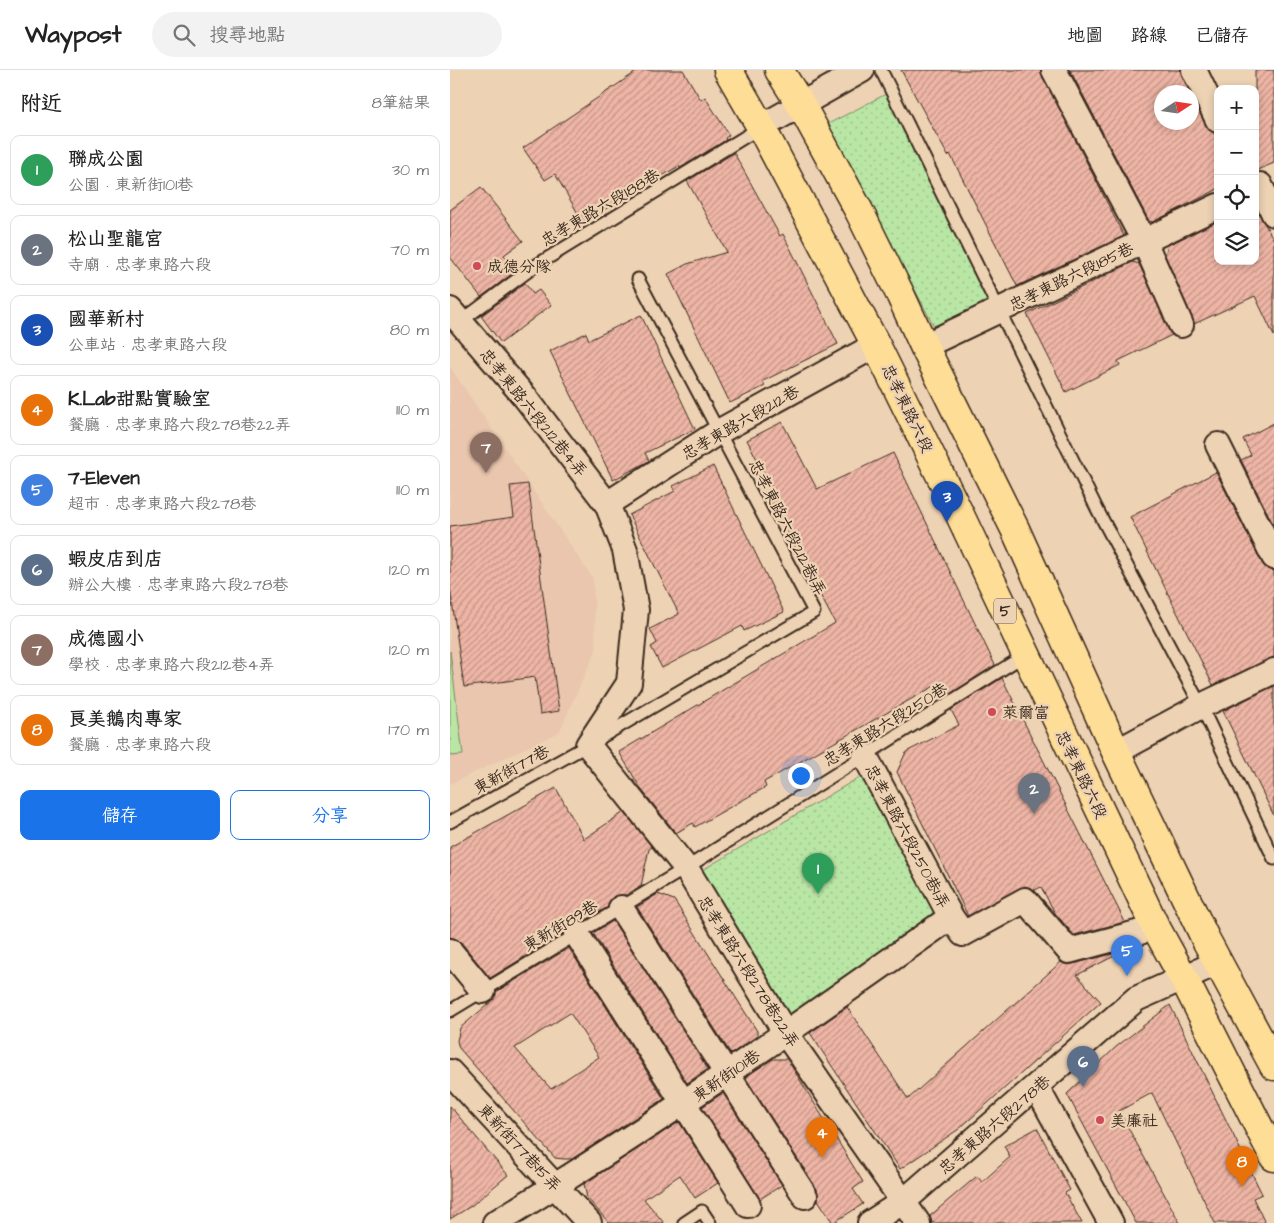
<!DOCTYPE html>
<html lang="zh-TW">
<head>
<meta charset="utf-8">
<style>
	:root { --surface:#fff; --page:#f2f2f2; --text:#222; --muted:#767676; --line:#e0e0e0; --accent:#1a73e8 }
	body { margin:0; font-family:"Architects Daughter","LXGW WenKai TC",sans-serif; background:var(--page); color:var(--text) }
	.controls { position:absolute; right:15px; top:15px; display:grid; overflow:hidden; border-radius:10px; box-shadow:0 2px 8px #0003 }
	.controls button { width:45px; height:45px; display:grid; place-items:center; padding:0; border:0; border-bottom:1px solid var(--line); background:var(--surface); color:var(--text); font:25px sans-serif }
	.compass { position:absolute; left:704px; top:15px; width:45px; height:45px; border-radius:50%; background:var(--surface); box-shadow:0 2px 8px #0003; rotate:78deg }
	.you { position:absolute; left:350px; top:705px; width:18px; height:18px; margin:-12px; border:4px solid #fff; border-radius:50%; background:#1a73e8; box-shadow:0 0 0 8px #1a73e833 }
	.badge { display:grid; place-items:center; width:32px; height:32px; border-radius:50%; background:var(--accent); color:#fff; font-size:16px; font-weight:700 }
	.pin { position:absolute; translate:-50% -41px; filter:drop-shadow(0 1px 2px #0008) }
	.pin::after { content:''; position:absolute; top:26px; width:18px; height:15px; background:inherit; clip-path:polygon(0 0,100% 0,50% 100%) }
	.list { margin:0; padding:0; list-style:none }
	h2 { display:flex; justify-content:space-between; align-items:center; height:65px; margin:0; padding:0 20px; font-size:21px }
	h2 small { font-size:16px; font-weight:400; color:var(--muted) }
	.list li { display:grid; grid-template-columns:32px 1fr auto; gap:15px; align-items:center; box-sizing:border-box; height:70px; margin:0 10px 10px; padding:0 10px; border:1px solid var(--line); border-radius:10px }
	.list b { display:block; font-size:19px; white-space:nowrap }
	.list p { margin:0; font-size:16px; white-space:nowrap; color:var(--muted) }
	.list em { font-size:16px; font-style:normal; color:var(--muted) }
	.actions { display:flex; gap:10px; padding:15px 20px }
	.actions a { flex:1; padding:11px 0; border:1px solid var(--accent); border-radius:10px; text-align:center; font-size:18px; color:var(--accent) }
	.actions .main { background:var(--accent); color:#fff }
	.icon { flex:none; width:28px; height:28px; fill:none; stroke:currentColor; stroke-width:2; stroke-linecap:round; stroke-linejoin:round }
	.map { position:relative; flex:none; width:824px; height:1153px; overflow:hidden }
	header { display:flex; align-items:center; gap:30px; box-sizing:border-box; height:70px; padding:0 25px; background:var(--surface); border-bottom:1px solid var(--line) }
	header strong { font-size:24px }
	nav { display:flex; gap:28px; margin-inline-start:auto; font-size:18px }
	.search { width:350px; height:45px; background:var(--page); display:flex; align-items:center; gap:12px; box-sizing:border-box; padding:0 18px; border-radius:28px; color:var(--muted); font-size:19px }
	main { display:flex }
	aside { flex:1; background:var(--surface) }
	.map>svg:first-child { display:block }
	.built { fill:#e9c6ad }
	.grass { fill:#b9e6a5; stroke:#7a8862 }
	.park { fill:url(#park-dots); stroke:#7a8862 }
	.building { fill:url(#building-hatch); stroke:#3b2a1e; fill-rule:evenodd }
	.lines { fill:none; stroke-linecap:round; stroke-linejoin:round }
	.service-casing { stroke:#3b2a1e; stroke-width:15 }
	.minor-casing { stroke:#3b2a1e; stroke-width:28 }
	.primary-casing { stroke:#3b2a1e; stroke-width:31 }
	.service { stroke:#edd2b4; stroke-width:11 }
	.minor { stroke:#edd2b4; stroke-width:24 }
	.primary { stroke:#fedd96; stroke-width:28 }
	.poi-dot { fill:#d1495b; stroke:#edd2b4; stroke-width:2 }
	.labels { text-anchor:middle; stroke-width:4.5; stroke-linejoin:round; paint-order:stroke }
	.shield { fill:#edd2b4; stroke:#705c4b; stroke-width:1 }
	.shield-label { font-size:15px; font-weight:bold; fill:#3b2a1e }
	.street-label { font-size:16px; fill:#3b2a1e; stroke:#edd2b4 }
	.poi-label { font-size:16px; fill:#3b2a1e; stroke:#edd2b4; text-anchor:start }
</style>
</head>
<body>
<header>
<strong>Waypost</strong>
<div class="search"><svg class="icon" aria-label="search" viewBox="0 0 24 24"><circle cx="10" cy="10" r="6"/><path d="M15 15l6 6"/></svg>搜尋地點</div>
<nav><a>地圖</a><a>路線</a><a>已儲存</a></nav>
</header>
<main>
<aside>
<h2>附近<small>8筆結果</small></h2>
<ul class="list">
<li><span class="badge" style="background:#2e9e5b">1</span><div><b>聯成公園</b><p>公園 · 東新街101巷</p></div><em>30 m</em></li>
<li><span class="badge" style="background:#6b7280">2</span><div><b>松山聖龍宮</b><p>寺廟 · 忠孝東路六段</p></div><em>70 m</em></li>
<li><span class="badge" style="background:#1a4fb4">3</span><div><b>國華新村</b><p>公車站 · 忠孝東路六段</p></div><em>80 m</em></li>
<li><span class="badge" style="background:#e8710a">4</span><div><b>K.Lab甜點實驗室</b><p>餐廳 · 忠孝東路六段278巷22弄</p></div><em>110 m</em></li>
<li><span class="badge" style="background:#3f7fe0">5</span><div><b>7-Eleven</b><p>超市 · 忠孝東路六段278巷</p></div><em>110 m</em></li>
<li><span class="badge" style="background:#5c6f8a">6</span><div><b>蝦皮店到店</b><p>辦公大樓 · 忠孝東路六段278巷</p></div><em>120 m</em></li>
<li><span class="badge" style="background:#8d6e63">7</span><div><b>成德國小</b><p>學校 · 忠孝東路六段212巷4弄</p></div><em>120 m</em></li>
<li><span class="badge" style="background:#e8710a">8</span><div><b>良美鵝肉專家</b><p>餐廳 · 忠孝東路六段</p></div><em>170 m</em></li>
</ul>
<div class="actions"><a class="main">儲存</a><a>分享</a></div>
</aside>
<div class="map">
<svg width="824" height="1153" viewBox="0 0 824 1153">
	<defs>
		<pattern id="park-dots" width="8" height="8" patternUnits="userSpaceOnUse" patternTransform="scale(1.25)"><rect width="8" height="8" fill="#b9e6a5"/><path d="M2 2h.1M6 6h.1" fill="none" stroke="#a0c58e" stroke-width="1.8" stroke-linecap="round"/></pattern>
		<pattern id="building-hatch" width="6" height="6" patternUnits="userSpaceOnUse" patternTransform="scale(1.25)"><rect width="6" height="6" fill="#eeb5a5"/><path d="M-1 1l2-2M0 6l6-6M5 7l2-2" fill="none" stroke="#c29386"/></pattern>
	</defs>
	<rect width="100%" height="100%" fill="#edd2b4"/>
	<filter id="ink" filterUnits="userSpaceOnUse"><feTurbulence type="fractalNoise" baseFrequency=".02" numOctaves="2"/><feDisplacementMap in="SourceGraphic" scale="10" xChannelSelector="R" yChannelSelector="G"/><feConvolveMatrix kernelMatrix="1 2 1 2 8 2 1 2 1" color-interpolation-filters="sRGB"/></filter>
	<g filter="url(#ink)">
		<polygon class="built" points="0,297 143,509 146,580 109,662 0,714"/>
		<polygon class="grass" points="0,581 13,685 0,686"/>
		<g class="park">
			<polygon points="436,24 545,231 486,260 378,54"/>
			<polygon points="415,704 489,844 337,946 244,805"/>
		</g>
		<g class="building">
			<polygon points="189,0 233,0 251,30 255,27 279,65 275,68 276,70 230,98 229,96 133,152 105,104 95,110 73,78"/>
			<polygon points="451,0 590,0 674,166 567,216 500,84 498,86"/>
			<polygon points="620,0 730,0 740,22 712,22 712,52 742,52 742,27 756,56 764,63 768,70 768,119 703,152 699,151"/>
			<polygon points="805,0 824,0 824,93 805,101"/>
			<polygon points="284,83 330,166 333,164 388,274 313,311 315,316 280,333 218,204 237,194 277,182 237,111"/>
			<polygon points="31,117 73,171 54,185 66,201 31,227 0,187 0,140"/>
			<polygon points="805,137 824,170 824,266 805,226 744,254 715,185 718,175 768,151 768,191 805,191"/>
			<polygon points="683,192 689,194 722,265 668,291 670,295 616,322 577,244"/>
			<polygon points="75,213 83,224 89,220 101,235 51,273 31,246"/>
			<polygon points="191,245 245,359 195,383 199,391 163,410 100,281 136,263 139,270"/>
			<polygon points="332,352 367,419 443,383 545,595 495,627 488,614 314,712 316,717 298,727 245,757 243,753 226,763 191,719 169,682 385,553 317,424 323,420 297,370"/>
			<polygon points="824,353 824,456 791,390 801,385 793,369"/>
			<polygon points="263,396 334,542 294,561 292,556 212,598 201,577 207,573 200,559 229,544 179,445 225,421 223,416"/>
			<polygon points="766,402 812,493 817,499 824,501 824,587 763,615 680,447"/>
			<polygon points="78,414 109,641 90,644 85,607 14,617 0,517 0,456 64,447 60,416"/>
			<polygon points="552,608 580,664 675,852 624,865 605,843 591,817 585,820 575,816 518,846 447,702 456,682 509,655 501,640"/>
			<polygon points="824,616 824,746 773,641"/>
			<polygon points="106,718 134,769 174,742 202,777 199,779 191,816 176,825 164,826 158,837 133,852 126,849 119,851 114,857 112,864 40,908 11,872 0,868 0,777"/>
			<polygon points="208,824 224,830 307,961 307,966 281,984 187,837"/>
			<polygon points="163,851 258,999 237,1013 143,863"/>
			<path d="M119 878 214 1029 122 1089H114L105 1088 9 978 7 971 10 958 42 931 46 922ZM120 943 149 987 101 1019 65 978Z"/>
			<polygon points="674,881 627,905 651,932 509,1059 450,1099 360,963 397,937 458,1029 611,892 623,894"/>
			<polygon points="720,935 812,1124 803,1128 815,1153 765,1153 702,1023 669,1041 730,1153 686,1153 617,1024 666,977"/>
			<polygon points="323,989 337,989 413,1112 403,1119 413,1134 383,1153 368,1130 367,1119 295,1007"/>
			<polygon points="273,1023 332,1115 310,1129 252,1037"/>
			<polygon points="0,1036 58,1105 21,1136 0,1149"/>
			<polygon points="229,1052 268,1113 245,1128 230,1105 194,1129 214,1153 159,1153 137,1128 134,1114"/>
			<polygon points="587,1058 620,1120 615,1123 632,1153 482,1153 480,1146 527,1106 532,1112 560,1087 554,1076"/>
		</g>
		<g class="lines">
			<defs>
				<g id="service">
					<polyline points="431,0 647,439 751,636 824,789"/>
					<polyline points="10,252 85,196 311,57"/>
					<polyline points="0,752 138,675 364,542 188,209"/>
					<polyline points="0,941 236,798 575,585"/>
					<polyline points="234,1153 252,1141 260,1153"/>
				</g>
				<g id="minor">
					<polyline points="604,0 694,171 731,255"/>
					<polyline points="744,0 768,50"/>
					<polyline points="311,57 412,0"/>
					<polyline points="810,115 824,144"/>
					<polyline points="0,240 75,327 157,434 175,480 186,540 179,613 138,675 236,798 336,964 468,1153"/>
					<polyline points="474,276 768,136"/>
					<polyline points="768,375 824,487"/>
					<polyline points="157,434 270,361 426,275"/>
					<polyline points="666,682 751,636 824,601"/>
					<polyline points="415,686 501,847 513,864 575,830 619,881 690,862 704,854"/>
					<polyline points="171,838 355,1126"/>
					<polyline points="126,863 298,1135"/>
					<polyline points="0,881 33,921"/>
					<polyline points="0,1002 139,1153"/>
					<polyline points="587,1018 661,1153"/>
					<path d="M45 1153C203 1057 350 954 501 847"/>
					<polyline points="420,1153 454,1131 686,929 769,892"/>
				</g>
				<g id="primary">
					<polyline points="278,0 311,57 426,275 509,443 704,854 734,909 824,1087"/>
					<polyline points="329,0 351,35 409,141 450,224 474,276 565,459 666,682 756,870 824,996"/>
				</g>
			</defs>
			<use href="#service" class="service-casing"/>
			<use href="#minor" class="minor-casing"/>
			<use href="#primary" class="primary-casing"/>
			<use href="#service" class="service"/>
			<use href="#minor" class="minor"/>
			<use href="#primary" class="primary"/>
		</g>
	</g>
	<g class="poi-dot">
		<circle cx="27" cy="196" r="5"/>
		<circle cx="542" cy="642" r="5"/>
		<circle cx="650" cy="1050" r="5"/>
	</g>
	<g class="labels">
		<rect class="shield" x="544" y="528.5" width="22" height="25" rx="4"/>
		<g class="shield-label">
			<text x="555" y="546">5</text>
		</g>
		<g class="street-label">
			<text transform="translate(150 137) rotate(-31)" y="6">忠孝東路六段188巷</text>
			<text transform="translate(621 206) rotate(-26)" y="6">忠孝東路六段185巷</text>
			<text transform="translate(458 338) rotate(64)" y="6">忠孝東路六段</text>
			<text transform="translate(84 342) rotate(51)" y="6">忠孝東路六段212巷4弄</text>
			<text transform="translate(290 352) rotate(-30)" y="6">忠孝東路六段212巷</text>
			<text transform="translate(338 457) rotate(63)" y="6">忠孝東路六段212巷1弄</text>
			<text transform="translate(435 654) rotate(-32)" y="6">忠孝東路六段250巷</text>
			<text transform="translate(61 699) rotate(-29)" y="6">東新街77巷</text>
			<text transform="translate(632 704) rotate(64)" y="6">忠孝東路六段</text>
			<text transform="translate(458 766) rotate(62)" y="6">忠孝東路六段250巷1弄</text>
			<text transform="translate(110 855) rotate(-31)" y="6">東新街89巷</text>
			<text transform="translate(299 901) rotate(58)" y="6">忠孝東路六段278巷22弄</text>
			<text transform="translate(276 1005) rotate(-35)" y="6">東新街101巷</text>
			<text transform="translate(544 1054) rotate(-41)" y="6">忠孝東路六段278巷</text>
			<text transform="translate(70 1077) rotate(47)" y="6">東新街77巷15弄</text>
		</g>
		<g class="poi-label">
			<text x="37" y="202">成德分隊</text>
			<text x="552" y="648">萊爾富</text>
			<text x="660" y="1056">美廉社</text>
		</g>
	</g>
</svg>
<div class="controls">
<button>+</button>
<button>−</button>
<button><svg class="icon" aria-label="locate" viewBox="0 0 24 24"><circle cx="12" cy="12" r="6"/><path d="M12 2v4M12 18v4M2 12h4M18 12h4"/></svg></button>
<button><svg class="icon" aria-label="layers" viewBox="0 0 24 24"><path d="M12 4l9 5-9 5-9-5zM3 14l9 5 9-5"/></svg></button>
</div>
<svg class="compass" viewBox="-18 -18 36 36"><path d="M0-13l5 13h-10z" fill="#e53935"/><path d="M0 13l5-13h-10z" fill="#767676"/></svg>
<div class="you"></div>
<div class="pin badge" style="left:368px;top:824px;background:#2e9e5b">1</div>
<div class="pin badge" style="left:584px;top:744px;background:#6b7280">2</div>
<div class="pin badge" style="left:497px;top:452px;background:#1a4fb4">3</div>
<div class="pin badge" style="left:372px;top:1088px;background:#e8710a">4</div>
<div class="pin badge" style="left:677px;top:906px;background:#3f7fe0">5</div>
<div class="pin badge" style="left:633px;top:1017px;background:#5c6f8a">6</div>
<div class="pin badge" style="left:36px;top:403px;background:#8d6e63">7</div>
<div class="pin badge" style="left:792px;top:1117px;background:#e8710a">8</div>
</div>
</main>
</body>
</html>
